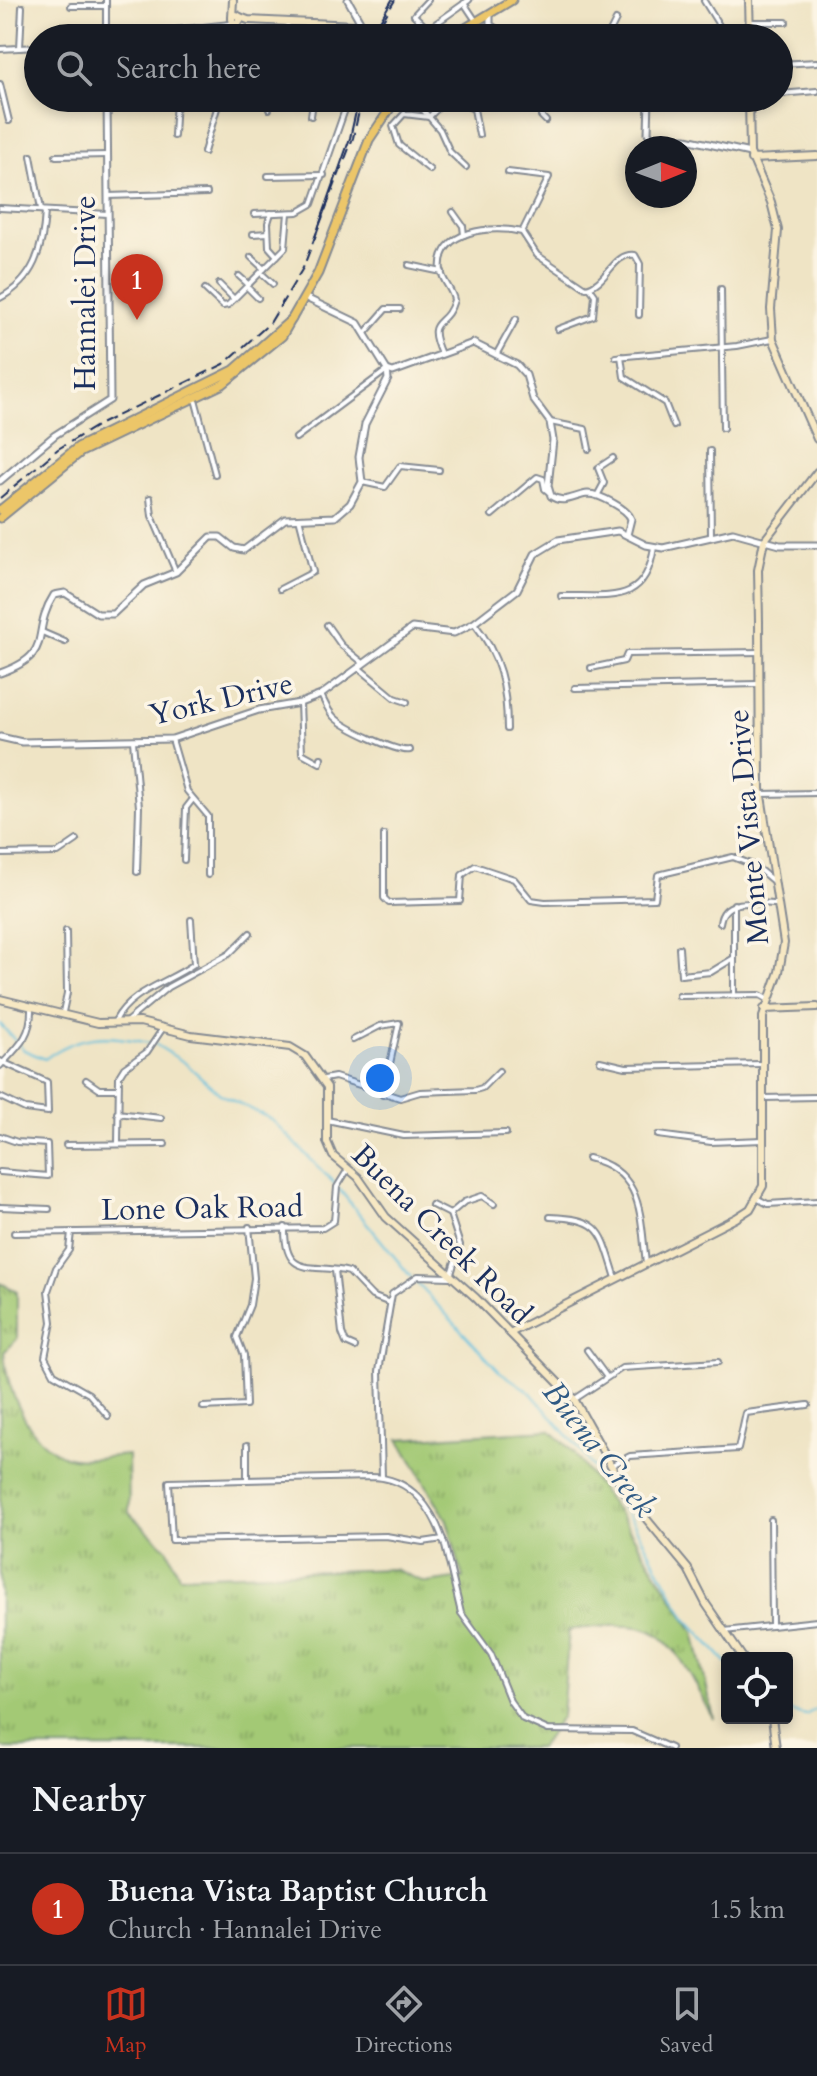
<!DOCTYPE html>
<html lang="en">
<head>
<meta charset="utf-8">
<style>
	:root { --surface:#171b24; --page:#242831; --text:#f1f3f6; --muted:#9ea1a6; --line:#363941; --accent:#c8321e }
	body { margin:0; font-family:Cardo,serif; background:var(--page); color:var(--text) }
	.controls { position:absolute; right:24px; bottom:24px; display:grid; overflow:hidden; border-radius:8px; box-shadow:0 4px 12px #0003 }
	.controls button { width:72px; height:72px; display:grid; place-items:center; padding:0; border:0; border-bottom:2px solid var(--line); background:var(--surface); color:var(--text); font:40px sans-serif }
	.compass { position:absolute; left:625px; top:136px; width:72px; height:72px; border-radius:50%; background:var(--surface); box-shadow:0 4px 12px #0003; rotate:89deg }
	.you { position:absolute; left:380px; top:1078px; width:28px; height:28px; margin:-20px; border:6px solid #fff; border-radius:50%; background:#1a73e8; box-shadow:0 0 0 12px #1a73e833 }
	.badge { display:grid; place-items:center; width:52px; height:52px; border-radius:50%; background:var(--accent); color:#fff; font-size:26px; font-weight:700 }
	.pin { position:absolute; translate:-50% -66px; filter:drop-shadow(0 2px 4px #0008) }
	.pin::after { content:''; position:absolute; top:42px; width:28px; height:24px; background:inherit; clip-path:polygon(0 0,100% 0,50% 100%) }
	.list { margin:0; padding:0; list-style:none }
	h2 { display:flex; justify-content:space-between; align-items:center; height:104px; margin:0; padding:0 32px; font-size:34px }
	h2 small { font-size:26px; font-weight:400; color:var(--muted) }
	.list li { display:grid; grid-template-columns:52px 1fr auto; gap:24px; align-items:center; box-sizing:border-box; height:112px; padding:0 32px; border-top:2px solid var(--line) }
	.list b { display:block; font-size:30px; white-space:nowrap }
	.list p { margin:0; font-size:26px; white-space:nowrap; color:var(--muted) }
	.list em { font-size:26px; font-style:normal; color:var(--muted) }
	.icon { flex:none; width:44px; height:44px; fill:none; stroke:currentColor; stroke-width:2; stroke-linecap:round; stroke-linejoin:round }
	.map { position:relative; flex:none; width:817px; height:1748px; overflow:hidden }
	.search { position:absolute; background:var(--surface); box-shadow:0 4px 12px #0003; left:24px; right:24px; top:24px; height:88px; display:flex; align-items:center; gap:20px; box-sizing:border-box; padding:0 28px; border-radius:44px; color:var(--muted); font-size:30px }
	.sheet { height:216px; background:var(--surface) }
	nav { display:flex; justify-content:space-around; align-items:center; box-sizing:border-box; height:112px; border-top:2px solid var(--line); background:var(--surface); font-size:22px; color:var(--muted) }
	nav a { display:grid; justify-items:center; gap:4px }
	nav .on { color:var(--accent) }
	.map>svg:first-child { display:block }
	.grass { fill:url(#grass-tufts); stroke:#5f7c69; stroke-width:2 }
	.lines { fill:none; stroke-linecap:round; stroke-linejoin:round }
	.stream { stroke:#60bfde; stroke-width:2 }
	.minor-casing { stroke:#858a92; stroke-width:8 }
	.tertiary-casing { stroke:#858a92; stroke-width:9 }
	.secondary-casing { stroke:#858a92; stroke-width:10 }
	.primary-casing { stroke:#858a92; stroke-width:11 }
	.minor { stroke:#fff; stroke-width:4 }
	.tertiary { stroke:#fff; stroke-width:5 }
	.secondary { stroke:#f7e8c3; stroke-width:6 }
	.primary { stroke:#ecc669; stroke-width:7 }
	.tram { stroke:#1b2f5e; stroke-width:2 }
	.rail { stroke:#1b2f5e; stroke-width:2; stroke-dasharray:12 6; stroke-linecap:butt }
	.labels { text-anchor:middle; stroke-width:7; stroke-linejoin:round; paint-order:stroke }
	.street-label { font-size:30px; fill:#1b2f5e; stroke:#fcf5e5 }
	.water-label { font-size:32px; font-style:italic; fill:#305a84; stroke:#fcf5e5 }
</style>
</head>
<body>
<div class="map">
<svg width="817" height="1748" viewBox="0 0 817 1748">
	<defs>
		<pattern id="grass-tufts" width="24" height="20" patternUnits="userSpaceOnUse" patternTransform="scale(2)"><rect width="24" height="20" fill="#a3c974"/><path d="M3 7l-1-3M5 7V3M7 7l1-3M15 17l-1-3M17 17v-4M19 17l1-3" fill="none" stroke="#84a462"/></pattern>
	</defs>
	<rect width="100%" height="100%" fill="#fcf5e5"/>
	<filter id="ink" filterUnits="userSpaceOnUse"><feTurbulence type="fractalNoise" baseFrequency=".0125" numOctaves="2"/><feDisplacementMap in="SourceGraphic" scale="16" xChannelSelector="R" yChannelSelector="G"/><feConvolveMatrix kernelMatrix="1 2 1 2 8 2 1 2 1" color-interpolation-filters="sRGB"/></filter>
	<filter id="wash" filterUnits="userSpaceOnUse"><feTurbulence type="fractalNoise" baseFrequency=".006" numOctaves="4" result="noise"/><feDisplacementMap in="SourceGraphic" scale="32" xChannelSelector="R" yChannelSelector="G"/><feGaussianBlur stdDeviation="1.8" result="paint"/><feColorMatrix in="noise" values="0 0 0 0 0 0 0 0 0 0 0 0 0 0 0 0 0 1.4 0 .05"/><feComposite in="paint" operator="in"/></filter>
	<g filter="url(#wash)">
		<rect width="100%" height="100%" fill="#efe4c5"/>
		<path class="grass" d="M0 1283 17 1291V1339L4 1352C6 1388 28 1443 65 1456 81 1462 110 1456 128 1455L129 1513 168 1550 179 1576 394 1569 426 1583 463 1578 447 1520 399 1439 550 1430 573 1452 622 1518 694 1632 714 1719C698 1691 679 1640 646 1629 623 1622 593 1628 569 1630L562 1716 540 1748H0Z"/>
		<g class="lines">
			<g class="stream">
				<path d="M0 1024 24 1050 45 1059C79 1033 107 1034 149 1043"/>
				<polyline points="155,1044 185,1063 220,1094 271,1119 335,1184"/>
				<polyline points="339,1189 411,1277"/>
				<polyline points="415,1281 499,1371 530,1392 576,1445 634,1524 686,1618 727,1663"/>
				<polyline points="787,1711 806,1715 817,1708"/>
			</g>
		</g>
	</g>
	<g filter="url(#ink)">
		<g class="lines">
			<defs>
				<g id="minor">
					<polyline points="106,0 106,37"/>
					<polyline points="428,0 414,15 428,29 469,0"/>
					<polyline points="704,1 727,38"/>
					<polyline points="464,3 476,21"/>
					<polyline points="71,6 106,6"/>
					<polyline points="750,22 786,22"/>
					<polyline points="230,38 232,21"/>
					<polyline points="285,38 288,23"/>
					<polyline points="312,38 315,23"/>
					<polyline points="359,38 362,25"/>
					<polyline points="581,38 582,37"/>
					<polyline points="607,38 616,20"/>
					<polyline points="20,48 22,7"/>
					<polyline points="0,49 38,47"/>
					<polyline points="779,64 817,62"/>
					<polyline points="0,84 9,121"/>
					<polyline points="779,94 817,91"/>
					<polyline points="309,98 313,102 311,116"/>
					<polyline points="413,98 440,130 450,152 466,167"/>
					<polyline points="541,98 541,116 546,121"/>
					<polyline points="75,106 107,108"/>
					<polyline points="269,109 271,98"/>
					<polyline points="174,136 176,98"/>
					<polyline points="204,152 220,98"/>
					<polyline points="56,156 108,155"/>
					<polyline points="430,170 399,145 393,126 404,114 429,117 448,98 474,109 479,135"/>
					<polyline points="508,172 549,177 522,232"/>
					<polyline points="268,176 324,175"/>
					<polyline points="108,196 207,193"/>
					<polyline points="0,208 108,214"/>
					<polyline points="453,212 463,226 464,235"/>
					<polyline points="271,213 268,223 269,247 277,256"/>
					<polyline points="254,214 298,212 312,204 349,98"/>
					<polyline points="253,234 268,233"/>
					<polyline points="251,257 264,269"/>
					<polyline points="409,265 442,272"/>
					<polyline points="261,273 273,284"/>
					<polyline points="239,276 249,285"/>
					<polyline points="219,284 234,299"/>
					<polyline points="247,287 258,298"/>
					<polyline points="205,289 223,306 228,305 285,248 288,213"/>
					<polyline points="721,289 723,428"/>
					<path d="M0 298C34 280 43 249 45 212L41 209 31 156"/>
					<polyline points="558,329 593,316 595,295 590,288"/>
					<polyline points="365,333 386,309 400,309"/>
					<path d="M441 354C424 315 446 330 454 300 452 289 443 282 441 271 436 229 494 225 522 232L537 255 586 288C607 284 613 252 635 255L640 264 639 315"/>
					<polyline points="496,355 516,319"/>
					<polyline points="621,356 624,377 665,403 674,426"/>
					<polyline points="616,357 737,346 772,339"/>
					<polyline points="195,399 215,474"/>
					<polyline points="550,422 585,429 589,449"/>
					<polyline points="296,438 387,370"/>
					<polyline points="710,451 711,535"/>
					<polyline points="362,482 385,487 400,466 439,470"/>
					<polyline points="597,496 604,483 598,468 613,458"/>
					<polyline points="150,498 152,516 176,572"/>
					<polyline points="492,515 537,477 543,479 545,489 550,493"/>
					<polyline points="280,589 313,572 299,518"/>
					<path d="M561 596C609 595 646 606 654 547"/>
					<path d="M474 623C500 655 507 688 507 729"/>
					<polyline points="327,625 341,645 362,662"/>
					<polyline points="42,632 65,642"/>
					<polyline points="359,668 395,698 407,702"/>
					<polyline points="591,668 624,661 627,654 760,652"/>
					<polyline points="575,688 758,684"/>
					<path d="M321 695C325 703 328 711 334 717 345 728 398 753 410 750"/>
					<polyline points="300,703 302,753 320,763 321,758"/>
					<polyline points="172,739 187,791 208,816 208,875"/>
					<polyline points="133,741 139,807 137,872"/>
					<polyline points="761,794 817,793"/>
					<polyline points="384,835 384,898 389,903 460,901 462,875 475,866 514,879 531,900 545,902 655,899 658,875 733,857 755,866 773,881"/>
					<polyline points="0,854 58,853 77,840"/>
					<polyline points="184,860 186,808 193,799"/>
					<path d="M720 923C723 896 758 904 778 904"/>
					<polyline points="679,948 681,975 711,972 734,958"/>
					<polyline points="734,995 734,904"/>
					<polyline points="679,996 760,995 767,999"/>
					<polyline points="63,1012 67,993 66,931"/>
					<path d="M115 1021C131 990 168 983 194 964L191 920"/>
					<polyline points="126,1022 168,987 229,954 250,933"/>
					<polyline points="353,1040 380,1026 399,1023 383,1095"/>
					<polyline points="0,1061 47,1082 48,1112 25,1109 0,1097"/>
					<polyline points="600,1061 626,1067 762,1064"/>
					<path d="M0 1066C18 1047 32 1036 31 1008"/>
					<polyline points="324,1079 335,1077 400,1098 420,1092 475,1090 482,1088 499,1071"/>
					<polyline points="86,1080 99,1089 116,1089"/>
					<polyline points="763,1098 817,1097"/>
					<polyline points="117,1113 161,1118"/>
					<polyline points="327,1120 404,1136 506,1133"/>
					<polyline points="658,1135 711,1142 763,1140"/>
					<polyline points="0,1136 17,1142 47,1144 48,1176 0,1172"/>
					<polyline points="118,1143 119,1076 124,1068 147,1052 163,1028"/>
					<polyline points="66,1145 165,1144"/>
					<path d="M588 1158C644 1171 640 1216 646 1263"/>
					<polyline points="758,1199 768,1204 817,1201"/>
					<polyline points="432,1205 450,1214"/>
					<polyline points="0,1207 49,1209"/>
					<path d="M550 1217C603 1219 601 1231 616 1278"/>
					<path d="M285 1227C284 1281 313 1262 349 1272L372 1296 390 1303"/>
					<polyline points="71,1232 69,1250 56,1268 48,1291 52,1322 45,1357 54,1374 89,1394 108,1416"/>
					<polyline points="14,1233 323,1228 334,1221 337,1187 348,1169"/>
					<polyline points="335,1270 342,1333 346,1343 355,1347"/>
					<polyline points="587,1350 606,1376"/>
					<polyline points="575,1399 622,1368 718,1362"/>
					<polyline points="203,1407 246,1405 244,1355 237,1337 250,1305 254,1278 249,1227"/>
					<polyline points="247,1445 247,1479"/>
					<polyline points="612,1465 630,1456 738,1449 746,1413 808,1405"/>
					<polyline points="382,1477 379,1371 392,1294 418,1276 450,1277 460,1245 450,1214 464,1202 482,1196 494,1204"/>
					<polyline points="771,1520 772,1624"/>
					<path d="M443 1539 423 1542 386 1536 172 1540 169 1482 370 1477C412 1477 434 1510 445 1546L461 1613 491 1654 510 1701 523 1719 548 1730 632 1731 671 1748"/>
					<polyline points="724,1631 817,1621"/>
				</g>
				<g id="tertiary">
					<polyline points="348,0 362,25"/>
					<polyline points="490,13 490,25 512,38"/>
					<polyline points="106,38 235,24"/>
					<polyline points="649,98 648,133 653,139 686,139 750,153"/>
					<path d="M387 370 393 372 473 343 517 365 526 375 533 399 550 422 553 440 548 486 551 496C564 505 575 495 588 494 599 494 628 509 631 519L627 535"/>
					<polyline points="0,481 55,435 110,400 107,98"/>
					<path d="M0 673C57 653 29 634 54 595L65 593 98 614H113L144 585 176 572 211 537H220L234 548 244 550 285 519 335 517 350 504 362 482 359 457 365 424 388 379 387 370 358 323 306 298"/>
					<polyline points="0,737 22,742 172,739 259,710 300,703 321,695 412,628 454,633 474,623 517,590 535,554 558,540 618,531 646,545 663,548 733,532 780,545 817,545"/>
				</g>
				<g id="secondary">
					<polyline points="749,0 750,38"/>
					<circle cx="236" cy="19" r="4"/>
					<polyline points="240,17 248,20 375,26 412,38"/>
					<polyline points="232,18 233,0"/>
					<polyline points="749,98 750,153 771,202 778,230 771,309 773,339 817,439"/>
					<polyline points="751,159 817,156"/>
					<polyline points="759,622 758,570 764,541 817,472"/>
					<polyline points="0,999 98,1023 140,1022 191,1035 290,1047 305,1056 327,1087 327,1142 333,1156 358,1177 386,1217 476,1298 574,1399 629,1498 688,1569 706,1604 743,1658"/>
					<polyline points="764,1009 817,1007"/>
					<polyline points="510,1333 736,1218 750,1209 763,1186 763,1017 779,972 784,943 760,789 759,623"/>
					<polyline points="772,1718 776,1748"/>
				</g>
				<g id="primary">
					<polyline points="449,38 512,0"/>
					<polyline points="0,510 78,447 234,370 292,319"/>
					<polyline points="0,518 81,452 223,384 282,336 318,273 369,140 397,98"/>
				</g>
			</defs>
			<use href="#minor" class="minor-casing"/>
			<use href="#tertiary" class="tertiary-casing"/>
			<use href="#secondary" class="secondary-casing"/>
			<use href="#primary" class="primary-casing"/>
			<use href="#minor" class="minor"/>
			<use href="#tertiary" class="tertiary"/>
			<use href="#secondary" class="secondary"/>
			<use href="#primary" class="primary"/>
			<g class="tram">
				<polyline points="370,38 392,0"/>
				<polyline points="314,240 350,138 359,98"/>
			</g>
			<g class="rail">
				<polyline points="372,38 395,0"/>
				<polyline points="0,498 58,449 100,424 224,364 270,323 303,268 353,138 362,98"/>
			</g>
		</g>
	</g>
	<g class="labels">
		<g class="street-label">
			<text transform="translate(85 293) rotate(-90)" y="10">Hannalei Drive</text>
			<text transform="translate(221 699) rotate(-13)" y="10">York Drive</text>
			<text transform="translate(748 827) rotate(-95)" y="10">Monte Vista Drive</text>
			<text transform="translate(202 1208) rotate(-1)" y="10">Lone Oak Road</text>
			<text transform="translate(442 1234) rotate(45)" y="10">Buena Creek Road</text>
		</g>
		<g class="water-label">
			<text transform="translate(600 1449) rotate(52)" y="11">Buena Creek</text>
		</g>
	</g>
</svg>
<div class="controls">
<button><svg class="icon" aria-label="locate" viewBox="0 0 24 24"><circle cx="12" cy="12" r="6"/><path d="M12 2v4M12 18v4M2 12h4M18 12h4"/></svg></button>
</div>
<svg class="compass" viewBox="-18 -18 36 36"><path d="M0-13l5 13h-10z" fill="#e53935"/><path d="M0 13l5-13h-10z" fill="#9ea1a6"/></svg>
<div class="you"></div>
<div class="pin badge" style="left:137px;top:320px">1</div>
<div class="search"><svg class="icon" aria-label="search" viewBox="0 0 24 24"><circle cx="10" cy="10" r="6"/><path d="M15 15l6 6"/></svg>Search here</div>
</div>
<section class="sheet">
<h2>Nearby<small></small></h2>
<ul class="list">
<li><span class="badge">1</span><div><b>Buena Vista Baptist Church</b><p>Church · Hannalei Drive</p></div><em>1.5 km</em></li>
</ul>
</section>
<nav>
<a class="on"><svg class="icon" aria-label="map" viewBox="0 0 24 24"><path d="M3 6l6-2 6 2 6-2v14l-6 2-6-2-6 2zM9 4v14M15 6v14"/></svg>Map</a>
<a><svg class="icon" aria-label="directions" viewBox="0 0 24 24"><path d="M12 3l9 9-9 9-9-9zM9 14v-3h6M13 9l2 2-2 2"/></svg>Directions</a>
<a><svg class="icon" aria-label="saved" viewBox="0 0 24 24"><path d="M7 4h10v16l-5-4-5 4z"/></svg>Saved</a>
</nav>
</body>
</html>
